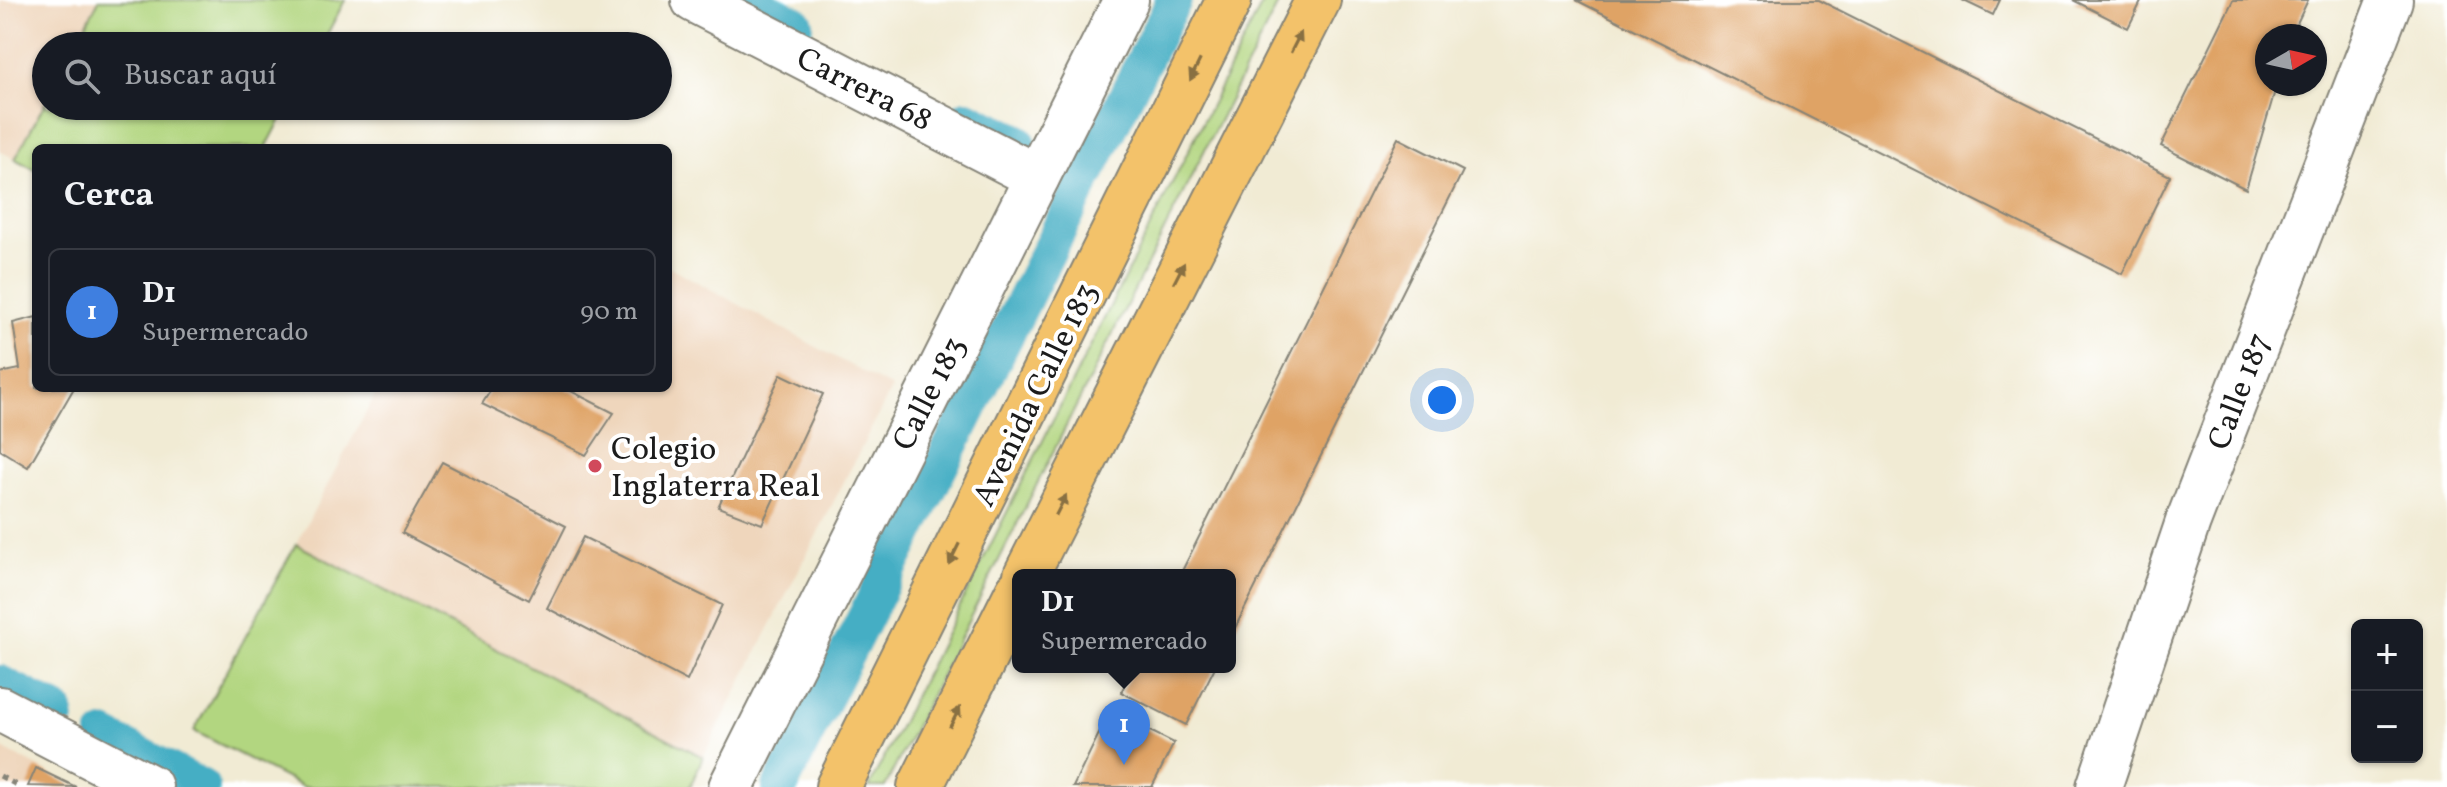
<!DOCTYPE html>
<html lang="es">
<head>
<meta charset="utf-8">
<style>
	:root { --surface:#171b24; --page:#20242c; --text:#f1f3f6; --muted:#9ea1a6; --line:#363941; --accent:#d1495b }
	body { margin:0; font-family:Vollkorn,serif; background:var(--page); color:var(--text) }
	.controls { position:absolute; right:24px; bottom:24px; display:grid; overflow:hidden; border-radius:12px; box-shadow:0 2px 6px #0004 }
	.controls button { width:72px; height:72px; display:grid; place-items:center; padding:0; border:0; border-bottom:2px solid var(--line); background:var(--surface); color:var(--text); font:40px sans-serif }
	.compass { position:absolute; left:2255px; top:24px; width:72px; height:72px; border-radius:50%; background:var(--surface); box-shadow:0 2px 6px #0004; rotate:81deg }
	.you { position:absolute; left:1442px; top:400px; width:28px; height:28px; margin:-20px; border:6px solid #fff; border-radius:50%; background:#1a73e8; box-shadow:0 0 0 12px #1a73e833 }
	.badge { display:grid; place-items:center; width:52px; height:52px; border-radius:50%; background:var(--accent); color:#fff; font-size:26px; font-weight:700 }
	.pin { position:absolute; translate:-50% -66px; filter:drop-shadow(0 2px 4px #0008) }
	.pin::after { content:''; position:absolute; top:42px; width:28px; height:24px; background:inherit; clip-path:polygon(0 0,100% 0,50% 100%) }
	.popup { position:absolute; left:1012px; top:569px; width:224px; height:104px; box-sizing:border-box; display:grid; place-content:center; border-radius:12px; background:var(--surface); filter:drop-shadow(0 2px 6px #0005); font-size:26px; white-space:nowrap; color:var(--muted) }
	.popup b { font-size:30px; color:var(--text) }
	.popup::after { content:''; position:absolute; left:50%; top:100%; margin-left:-16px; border:16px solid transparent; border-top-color:var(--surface) }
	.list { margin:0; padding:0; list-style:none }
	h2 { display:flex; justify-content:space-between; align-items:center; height:104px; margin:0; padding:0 32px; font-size:34px }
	h2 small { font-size:26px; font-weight:400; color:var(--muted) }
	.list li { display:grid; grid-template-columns:52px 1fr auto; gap:24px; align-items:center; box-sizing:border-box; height:128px; margin:0 16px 16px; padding:0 16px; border:2px solid var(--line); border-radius:12px }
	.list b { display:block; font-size:30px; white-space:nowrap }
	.list p { margin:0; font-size:26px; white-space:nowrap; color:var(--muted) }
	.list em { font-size:26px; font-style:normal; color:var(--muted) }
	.icon { flex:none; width:44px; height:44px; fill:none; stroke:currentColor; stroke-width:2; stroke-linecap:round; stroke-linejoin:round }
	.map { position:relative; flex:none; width:2447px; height:787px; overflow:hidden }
	.search { position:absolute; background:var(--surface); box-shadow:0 2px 6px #0004; left:32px; top:32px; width:640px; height:88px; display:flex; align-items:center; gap:20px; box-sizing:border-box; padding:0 28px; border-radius:44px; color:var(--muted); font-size:30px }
	.panel { position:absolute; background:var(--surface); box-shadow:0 2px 6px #0004; left:32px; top:144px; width:640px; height:248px; border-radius:12px }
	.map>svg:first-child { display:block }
	.built { fill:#efd6bc }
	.green { fill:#b2d680; stroke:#67794e; stroke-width:2 }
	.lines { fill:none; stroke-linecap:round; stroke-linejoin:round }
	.stream { stroke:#45aec4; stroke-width:10 }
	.canal { stroke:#45aec4; stroke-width:36 }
	.building { fill:#dfa365 }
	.minor-casing { stroke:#868478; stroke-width:48 }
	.major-casing { stroke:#868478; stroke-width:48 }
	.path { stroke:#868478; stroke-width:5; stroke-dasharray:6 6; stroke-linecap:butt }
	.minor { stroke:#fff; stroke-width:44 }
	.major { stroke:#f3c26a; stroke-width:44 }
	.oneway { fill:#886f43 }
	.poi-dot { fill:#d1495b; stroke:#fff; stroke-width:3 }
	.labels { text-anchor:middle; stroke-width:8; stroke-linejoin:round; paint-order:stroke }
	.street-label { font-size:32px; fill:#1c1c1c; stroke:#fff }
	.poi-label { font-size:32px; fill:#1c1c1c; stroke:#fff; text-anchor:start }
</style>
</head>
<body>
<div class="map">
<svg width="2447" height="787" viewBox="0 0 2447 787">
	<rect width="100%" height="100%" fill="#fff"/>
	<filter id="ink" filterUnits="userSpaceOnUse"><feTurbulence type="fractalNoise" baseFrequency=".0125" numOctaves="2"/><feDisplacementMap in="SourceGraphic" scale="16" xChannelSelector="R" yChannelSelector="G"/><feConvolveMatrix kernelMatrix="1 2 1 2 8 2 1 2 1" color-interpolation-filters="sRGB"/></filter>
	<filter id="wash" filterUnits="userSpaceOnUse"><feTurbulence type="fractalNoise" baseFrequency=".006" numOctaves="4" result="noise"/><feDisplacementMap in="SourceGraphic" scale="32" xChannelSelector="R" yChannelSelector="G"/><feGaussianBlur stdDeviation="1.8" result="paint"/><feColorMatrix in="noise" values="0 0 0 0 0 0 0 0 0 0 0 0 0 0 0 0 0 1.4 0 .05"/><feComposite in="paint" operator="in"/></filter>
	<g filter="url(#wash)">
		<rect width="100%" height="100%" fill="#f1ebd4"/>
		<g class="built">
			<polygon points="0,0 99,0 75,46 46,46 46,101 15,159 0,151"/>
			<polygon points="668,266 892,388 703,757 296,544 379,388 668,388"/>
			<polygon points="0,747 76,787 0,787"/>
		</g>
		<g class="green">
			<polygon points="99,0 345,0 321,46 75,46"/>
			<polygon points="1264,0 1280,0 885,787 869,787"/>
			<polygon points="46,101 46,106 288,106 266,148 36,148 36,170 15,159"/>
			<polygon points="296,544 703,757 690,787 303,787 194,731"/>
		</g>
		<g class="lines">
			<polyline class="stream" points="56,711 70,719"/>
			<g class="canal">
				<polyline points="749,0 796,24"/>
				<polyline points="967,118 1018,142"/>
				<polyline points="0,683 56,711"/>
				<polyline points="104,736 202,787"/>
				<polyline points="780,787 1174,0"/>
			</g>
		</g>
		<g id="blocks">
			<g class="building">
				<polygon points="1576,0 1819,0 2170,176 2122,274"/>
				<polygon points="1962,0 2000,0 1993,15"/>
				<polygon points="2073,0 2142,0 2128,28"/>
				<polygon points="2233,0 2308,0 2291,36 2267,36 2267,84 2277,84 2246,189 2161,146"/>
				<polygon points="1398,138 1463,171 1230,638 1230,575 1180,575"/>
				<polygon points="36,317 36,388 74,388 28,467 0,450 0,373 20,369 13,323"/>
				<polygon points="781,374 823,394 762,524 718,507"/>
				<polygon points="492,388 565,388 614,413 586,455 482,404"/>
				<polygon points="442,462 566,526 529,600 402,533"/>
				<polygon points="583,537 722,605 687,681 547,608"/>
				<polygon points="1134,667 1215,667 1186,725 1121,692"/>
				<polygon points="1110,711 1174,743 1152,787 1073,787"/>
				<polygon points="36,768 76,787 28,786"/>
			</g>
		</g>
	</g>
	<g filter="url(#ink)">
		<use href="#blocks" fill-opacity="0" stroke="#868478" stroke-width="2"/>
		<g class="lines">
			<defs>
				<g id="minor">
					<polyline points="694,0 1037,177"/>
					<polyline points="0,709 150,787"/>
					<polyline points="731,787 1126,0"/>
					<polyline points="2099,787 2188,522 2390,0"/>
				</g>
				<g id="major">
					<polyline points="1026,575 1318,0"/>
					<polyline points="838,787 1229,0"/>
					<polyline points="920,787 1018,591"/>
				</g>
			</defs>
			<use href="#minor" class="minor-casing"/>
			<use href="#major" class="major-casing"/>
			<polyline class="path" points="0,776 20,787"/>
			<use href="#minor" class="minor"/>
			<use href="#major" class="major"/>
		</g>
		<defs><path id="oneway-solid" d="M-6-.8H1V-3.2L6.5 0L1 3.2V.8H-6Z" transform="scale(2)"/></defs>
		<g class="oneway">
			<use href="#oneway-solid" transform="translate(1296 42) rotate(-63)"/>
			<use href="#oneway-solid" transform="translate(1195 70) rotate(116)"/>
			<use href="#oneway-solid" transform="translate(1179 273) rotate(-63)"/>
			<use href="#oneway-solid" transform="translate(1061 505) rotate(-63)"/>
			<use href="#oneway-solid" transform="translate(954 554) rotate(116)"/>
			<use href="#oneway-solid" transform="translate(955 717) rotate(-63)"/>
		</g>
	</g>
	<circle class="poi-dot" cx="595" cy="466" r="8"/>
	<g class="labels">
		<g class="street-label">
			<text transform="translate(865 88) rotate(27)" y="11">Carrera 68</text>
			<text transform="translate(2238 391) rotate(-69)" y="11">Calle 187</text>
			<text transform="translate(928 393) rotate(-63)" y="11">Calle 183</text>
			<text transform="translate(1034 394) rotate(-64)" y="11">Avenida Calle 183</text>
		</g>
		<g class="poi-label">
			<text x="611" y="459">Colegio<tspan x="611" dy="37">Inglaterra Real</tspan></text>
		</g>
	</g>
</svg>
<div class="controls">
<button>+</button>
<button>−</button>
</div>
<svg class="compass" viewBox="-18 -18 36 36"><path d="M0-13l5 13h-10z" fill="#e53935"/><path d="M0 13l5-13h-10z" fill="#9ea1a6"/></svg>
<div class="you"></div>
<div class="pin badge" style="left:1124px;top:765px;background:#3f7fe0">1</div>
<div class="popup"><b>D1</b>Supermercado</div>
<div class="search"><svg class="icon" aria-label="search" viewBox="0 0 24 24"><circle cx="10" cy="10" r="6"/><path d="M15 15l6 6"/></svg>Buscar aquí</div>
<section class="panel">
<h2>Cerca<small></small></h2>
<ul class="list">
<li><span class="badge" style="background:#3f7fe0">1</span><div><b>D1</b><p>Supermercado</p></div><em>90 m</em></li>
</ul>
</section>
</div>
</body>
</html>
